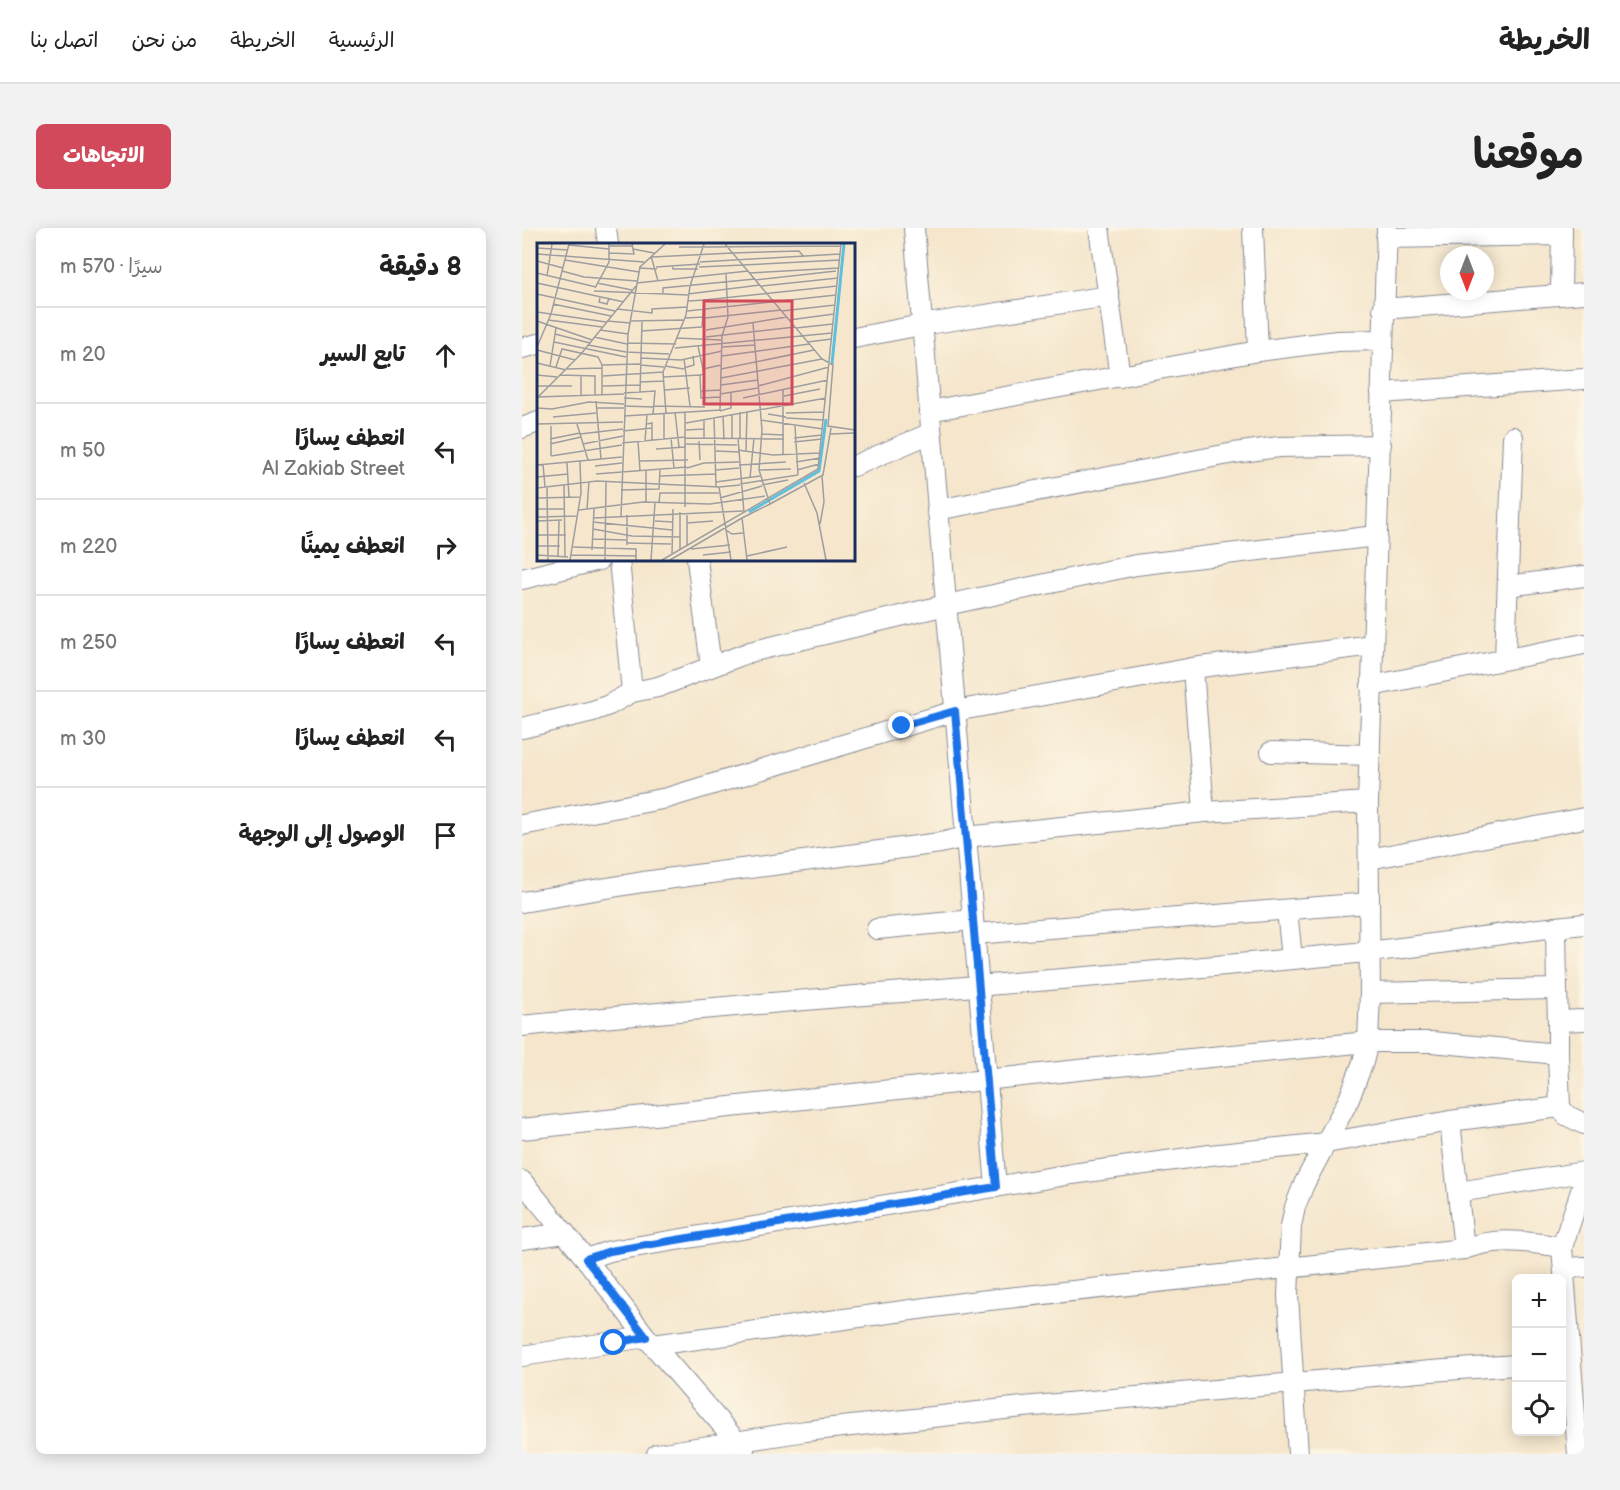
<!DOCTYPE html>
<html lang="ar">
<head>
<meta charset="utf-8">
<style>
	:root { --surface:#fff; --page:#f2f2f2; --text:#222; --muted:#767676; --line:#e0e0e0; --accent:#d1495b }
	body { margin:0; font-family:"Balsamiq Sans","Playpen Sans Arabic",sans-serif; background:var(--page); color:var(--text); direction:rtl }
	.controls { position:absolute; right:18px; bottom:18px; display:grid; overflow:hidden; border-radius:9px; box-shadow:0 3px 15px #0003 }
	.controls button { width:54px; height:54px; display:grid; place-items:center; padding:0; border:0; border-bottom:2px solid var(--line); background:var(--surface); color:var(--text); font:30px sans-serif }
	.compass { position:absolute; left:918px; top:18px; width:54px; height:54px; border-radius:50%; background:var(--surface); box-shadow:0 3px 15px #0003; rotate:180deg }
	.stop { position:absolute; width:18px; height:18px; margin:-14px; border:4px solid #1a73e8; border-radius:50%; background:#fff }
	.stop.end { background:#1a73e8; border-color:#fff; box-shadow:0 2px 6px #0008 }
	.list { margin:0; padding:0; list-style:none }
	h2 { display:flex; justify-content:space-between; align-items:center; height:78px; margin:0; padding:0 24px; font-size:26px }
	h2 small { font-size:20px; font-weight:400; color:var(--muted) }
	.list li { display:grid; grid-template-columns:39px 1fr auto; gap:18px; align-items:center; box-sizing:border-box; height:96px; padding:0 24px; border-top:2px solid var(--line) }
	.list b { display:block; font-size:22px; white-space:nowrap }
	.list p { margin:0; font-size:20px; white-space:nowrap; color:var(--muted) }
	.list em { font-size:20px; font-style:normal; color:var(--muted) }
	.icon { flex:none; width:33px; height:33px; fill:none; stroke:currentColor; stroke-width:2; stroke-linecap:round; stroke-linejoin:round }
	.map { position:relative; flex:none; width:1062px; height:1226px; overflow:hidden; direction:ltr; border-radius:9px }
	header { display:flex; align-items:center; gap:36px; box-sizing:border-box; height:84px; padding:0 30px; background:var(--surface); border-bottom:2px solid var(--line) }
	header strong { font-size:28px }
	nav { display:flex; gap:33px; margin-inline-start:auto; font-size:21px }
	.intro { display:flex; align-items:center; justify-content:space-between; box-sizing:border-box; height:144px; padding:0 36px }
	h1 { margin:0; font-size:42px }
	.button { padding:15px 27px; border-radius:9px; background:var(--accent); color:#fff; font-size:21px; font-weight:700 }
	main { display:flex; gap:36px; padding:0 36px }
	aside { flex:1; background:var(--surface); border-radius:9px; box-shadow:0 3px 15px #0003 }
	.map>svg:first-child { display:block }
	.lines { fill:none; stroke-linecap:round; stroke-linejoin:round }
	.minor-casing { stroke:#888a95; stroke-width:22 }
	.minor { stroke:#fff; stroke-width:20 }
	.route { stroke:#1a73e8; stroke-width:8 }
	.inset-river { fill:none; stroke:#5ec0dd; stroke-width:3 }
	.inset-road { fill:none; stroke:#9e9da0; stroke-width:1.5 }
	.view { fill:#d1495b; fill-opacity:0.15; stroke:#d1495b; stroke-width:3 }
	.inset-edge { fill:none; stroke:#1b2f5e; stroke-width:3 }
</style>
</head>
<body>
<header>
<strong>الخريطة</strong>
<nav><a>الرئيسية</a><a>الخريطة</a><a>من نحن</a><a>اتصل بنا</a></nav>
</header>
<div class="intro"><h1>موقعنا</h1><a class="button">الاتجاهات</a></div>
<main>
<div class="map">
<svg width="1062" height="1226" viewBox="0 0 1062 1226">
	<rect width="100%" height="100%" fill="#fcf5e5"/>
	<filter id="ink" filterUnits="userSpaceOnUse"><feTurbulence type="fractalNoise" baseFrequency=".0167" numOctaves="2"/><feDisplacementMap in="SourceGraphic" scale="12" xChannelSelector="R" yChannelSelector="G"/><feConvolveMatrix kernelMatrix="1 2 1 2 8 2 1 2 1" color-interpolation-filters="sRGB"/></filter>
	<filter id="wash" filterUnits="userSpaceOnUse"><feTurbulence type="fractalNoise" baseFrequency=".008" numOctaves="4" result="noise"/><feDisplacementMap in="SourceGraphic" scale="24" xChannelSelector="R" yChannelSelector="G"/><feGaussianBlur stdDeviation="1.35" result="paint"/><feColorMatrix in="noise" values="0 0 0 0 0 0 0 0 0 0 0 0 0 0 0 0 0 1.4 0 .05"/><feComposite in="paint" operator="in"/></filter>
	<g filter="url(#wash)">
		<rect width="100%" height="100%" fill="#f5e6cc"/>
	</g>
	<g filter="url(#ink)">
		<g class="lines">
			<defs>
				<g id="minor">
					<polyline points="84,0 86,16"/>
					<polyline points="392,0 474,959"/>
					<polyline points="577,0 598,149"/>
					<polyline points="731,0 736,123"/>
					<polyline points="864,10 1040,7"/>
					<polyline points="1039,67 1040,0"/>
					<polyline points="861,81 1062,65"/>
					<polyline points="332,110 399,97 587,68"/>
					<polyline points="0,120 16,116"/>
					<polyline points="859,165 1062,151"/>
					<polyline points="407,183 736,123 815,113 860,112"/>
					<polyline points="0,200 16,194"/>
					<polyline points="332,238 409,205"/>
					<polyline points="415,282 712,225 757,219 859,217"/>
					<polyline points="97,332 110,464"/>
					<polyline points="175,332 189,438"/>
					<polyline points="0,351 77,332"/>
					<polyline points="986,358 1062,348"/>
					<polyline points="983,431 991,209"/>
					<polyline points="671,440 682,584"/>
					<polyline points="849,458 1062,416"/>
					<polyline points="0,500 71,483 87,477 110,464 136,459 228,424 424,377 614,337 854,308"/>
					<polyline points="749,524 848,527"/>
					<polyline points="0,597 145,570 433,483 671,440 851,417"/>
					<polyline points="847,631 1062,590"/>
					<polyline points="0,674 121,654 418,615 444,609 682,584 846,574"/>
					<polyline points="765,682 770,731"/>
					<polyline points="1034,699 1035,761"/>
					<polyline points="355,701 451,692"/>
					<polyline points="452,706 847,675"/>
					<polyline points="848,765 1035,761 1036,793 1062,792"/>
					<path d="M0 798C281 769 563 752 844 724 917 717 989 703 1062 696"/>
					<polyline points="1036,826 1038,879 1044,887 1062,896"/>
					<polyline points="928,893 942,1021"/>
					<polyline points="0,901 585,839 846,814 910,814 1036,826 1036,793"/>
					<polyline points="0,953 64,1031 124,1109 222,1222"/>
					<polyline points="936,964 1062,944"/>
					<polyline points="0,1011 43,1005"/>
					<polyline points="64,1031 88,1023 550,946 688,927 804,915 928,893 1038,879"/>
					<polyline points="1042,1040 1062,1039"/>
					<path d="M131 1117 448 1074 942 1021C977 1008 1004 1014 1040 1019"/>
					<polyline points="0,1128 124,1109"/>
					<polyline points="135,1226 284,1203 501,1179 909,1143 994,1137"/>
					<polyline points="776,1226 766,1068 769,998 773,979 782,956 827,871 841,834 846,814 848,765 846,574 865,0"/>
					<polyline points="1056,1226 1040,1019 1062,954"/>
				</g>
			</defs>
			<use href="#minor" class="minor-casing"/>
			<use href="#minor" class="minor"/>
		</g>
	</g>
	<g class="lines" filter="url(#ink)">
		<polyline class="route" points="92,1115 124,1109 64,1031 88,1023 474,959 433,483 380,498"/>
	</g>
	<g transform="translate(15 15)">
		<rect width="318" height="318" fill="#f5e6cc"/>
		<path class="inset-river" d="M295 121 307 1M212 269 282 228 289 176"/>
		<path class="inset-road" d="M188 1 285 116 296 122 291 183 318 187M32 2 72 6M72 3H96M142 4H166M167 4 304 3M0 5 31 7M96 6 117 10M72 10 97 11 95 1M196 10 262 8 267 14M0 11 107 19M114 13 121 38M115 14 196 10M28 17 102 29M0 18 26 25M163 19 303 11M135 22 136 26H161M206 22 303 17M119 24 163 21M162 24 206 22M102 25 120 26M25 28 47 34 100 38M0 30 59 44M212 30 302 25M10 33 15 1M218 37 299 28M0 40 87 59M60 40 95 47M100 40 211 28M224 43 301 35M58 45 72 19V1M57 48 151 52M126 50V45L218 36M0 51 78 68M151 51 223 42M63 55 62 59 70 61 72 55M167 57 300 43M151 58 167 57 165 84M16 61 74 73M80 66 115 70V66L150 64M150 68 299 52M245 68 298 62M0 69 69 79M148 75 168 74M168 75 244 67M11 77 65 84M252 77 297 71M0 78 55 97M70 78 93 80M94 78 146 77M259 85 296 81M63 87 91 91M169 87 250 74M104 88 165 84M18 91 53 100M57 94 90 101M169 94 258 84M140 95 184 97M17 99 89 114M271 99 294 96M90 100 139 101M51 102 89 109 132 111M161 103 167 131 163 132M0 104 14 71 32 1M185 104 218 102M138 105 295 90M0 107 38 117M185 113 272 101M104 115 144 117 185 108M147 116 153 163M0 120 29 127M103 122 127 124M13 123 19 85M128 123 147 126M19 124 25 106 61 114 65 122M147 125 157 122 156 113M30 126 65 125M166 126 184 122M184 126 277 107M0 132 20 134M23 132 58 133V153M66 133 126 129M126 134 163 132 164 155 183 154M184 135 285 116M103 139 127 138M184 142 221 137M0 143H35M66 143 103 142M221 143 292 124M128 147 153 145M246 147V211M164 148 184 147M103 149 105 78M87 150 118 148 116 171M183 151 221 145M65 152V122L103 121M44 153V133M247 153 283 146M0 154 87 151M0 155 44 111 99 43M87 155 105 156M206 155 291 137M59 158 64 216M183 161H207M87 163 117 164M117 163 168 164M0 165 15 166 52 159 87 161M59 165H87M183 168 194 165V150M138 169 142 204M148 169V264M203 169V195M127 170V196M129 170 126 129 149 72 153 43 167 1M249 170 287 169M195 171V195M231 171 249 174M87 173 183 167 185 93 191 74 189 31M186 173 187 197M16 174 59 170M177 174 179 244M249 175 287 177M224 177 286 186M149 180 289 155M0 181 86 179M40 181 51 217M110 181 115 180V197M14 183V213M258 183 261 232M149 187 167 186M86 188 115 185M43 191 86 186M225 191 247 192M293 191 318 190M134 195 137 225M148 195 247 196M167 195V176M201 195 207 270M257 195 285 192M13 196 43 190M101 198 103 228M108 198 110 172M162 198 163 217M257 199 285 196M85 200 148 194M13 201 44 194M46 201 86 193M149 201 200 202M119 206 149 204M201 207 236 212 283 210M179 208 202 209M209 208 210 168M14 213 85 202M102 218 151 217M259 219 283 215M30 220 32 254M6 221 8 244M0 222 85 214M202 222 249 219M58 223 85 220M150 225 167 220 202 219M179 227 202 225M222 227 254 226M260 227 282 221M59 231 150 224M123 233 179 231M0 234 31 231M213 235 217 195M179 239 223 233M267 240 280 270 289 317M27 241 28 314M203 241 261 232M225 242 251 237M10 244 11 317M182 244 203 242M0 245 60 238 182 244 194 317M84 247 122 246 123 227M0 255 44 254M183 255 225 243M109 259V228M122 260 123 250H182M233 261 286 232 294 185M0 266H28M50 266 52 238M42 267 106 259 173 261 228 253M84 273 91 91 103 24 128 1M0 274 41 273M56 275 206 268M0 278 25 277M118 278 136 279M56 279 135 287M150 280 176 278M283 281 287 259 285 233M56 286 95 293 143 294M189 287 195 291 206 290M0 292H29M56 296 89 297M89 300 134 301M90 302V272M0 303H23M150 303V270M36 304 99 306V317M154 306 193 302M55 307 57 266M143 307V269M0 312 31 314M34 312 100 313M135 312 136 266M166 312 194 309M21 313 22 278M210 313 250 304M33 317 44 250 43 218M68 317 69 238M114 317 118 260M125 317 281 226 304 1M133 317 205 275M210 317 205 275 233 261 222 227 225 187 216 80"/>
		<path class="view" d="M167 58H255V161H167Z"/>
		<rect width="318" height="318" class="inset-edge"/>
	</g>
</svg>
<div class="controls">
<button>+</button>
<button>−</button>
<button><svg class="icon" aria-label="locate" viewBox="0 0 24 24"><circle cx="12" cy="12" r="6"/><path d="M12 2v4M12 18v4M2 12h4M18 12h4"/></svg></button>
</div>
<svg class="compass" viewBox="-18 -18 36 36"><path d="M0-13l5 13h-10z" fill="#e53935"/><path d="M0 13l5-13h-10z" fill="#767676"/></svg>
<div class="stop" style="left:92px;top:1115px"></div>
<div class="stop end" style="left:380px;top:498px"></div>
</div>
<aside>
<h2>8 دقيقة<small>سيرًا · 570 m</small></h2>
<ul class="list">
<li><svg class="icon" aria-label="ahead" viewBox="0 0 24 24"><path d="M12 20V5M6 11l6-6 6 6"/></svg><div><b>تابع السير</b></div><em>20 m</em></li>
<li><svg class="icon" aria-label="left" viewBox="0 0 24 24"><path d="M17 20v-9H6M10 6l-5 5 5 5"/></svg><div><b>انعطف يسارًا</b><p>Al Zakiab Street</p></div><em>50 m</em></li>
<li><svg class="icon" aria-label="right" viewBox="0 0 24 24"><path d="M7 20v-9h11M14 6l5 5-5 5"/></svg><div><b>انعطف يمينًا</b></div><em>220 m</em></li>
<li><svg class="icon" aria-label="left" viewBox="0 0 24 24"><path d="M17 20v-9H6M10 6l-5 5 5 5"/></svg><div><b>انعطف يسارًا</b></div><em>250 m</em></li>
<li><svg class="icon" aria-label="left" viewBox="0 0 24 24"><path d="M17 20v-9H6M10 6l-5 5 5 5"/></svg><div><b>انعطف يسارًا</b></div><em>30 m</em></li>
<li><svg class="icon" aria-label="arrive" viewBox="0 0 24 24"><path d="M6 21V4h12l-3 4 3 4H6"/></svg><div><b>الوصول إلى الوجهة</b></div></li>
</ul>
</aside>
</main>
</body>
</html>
